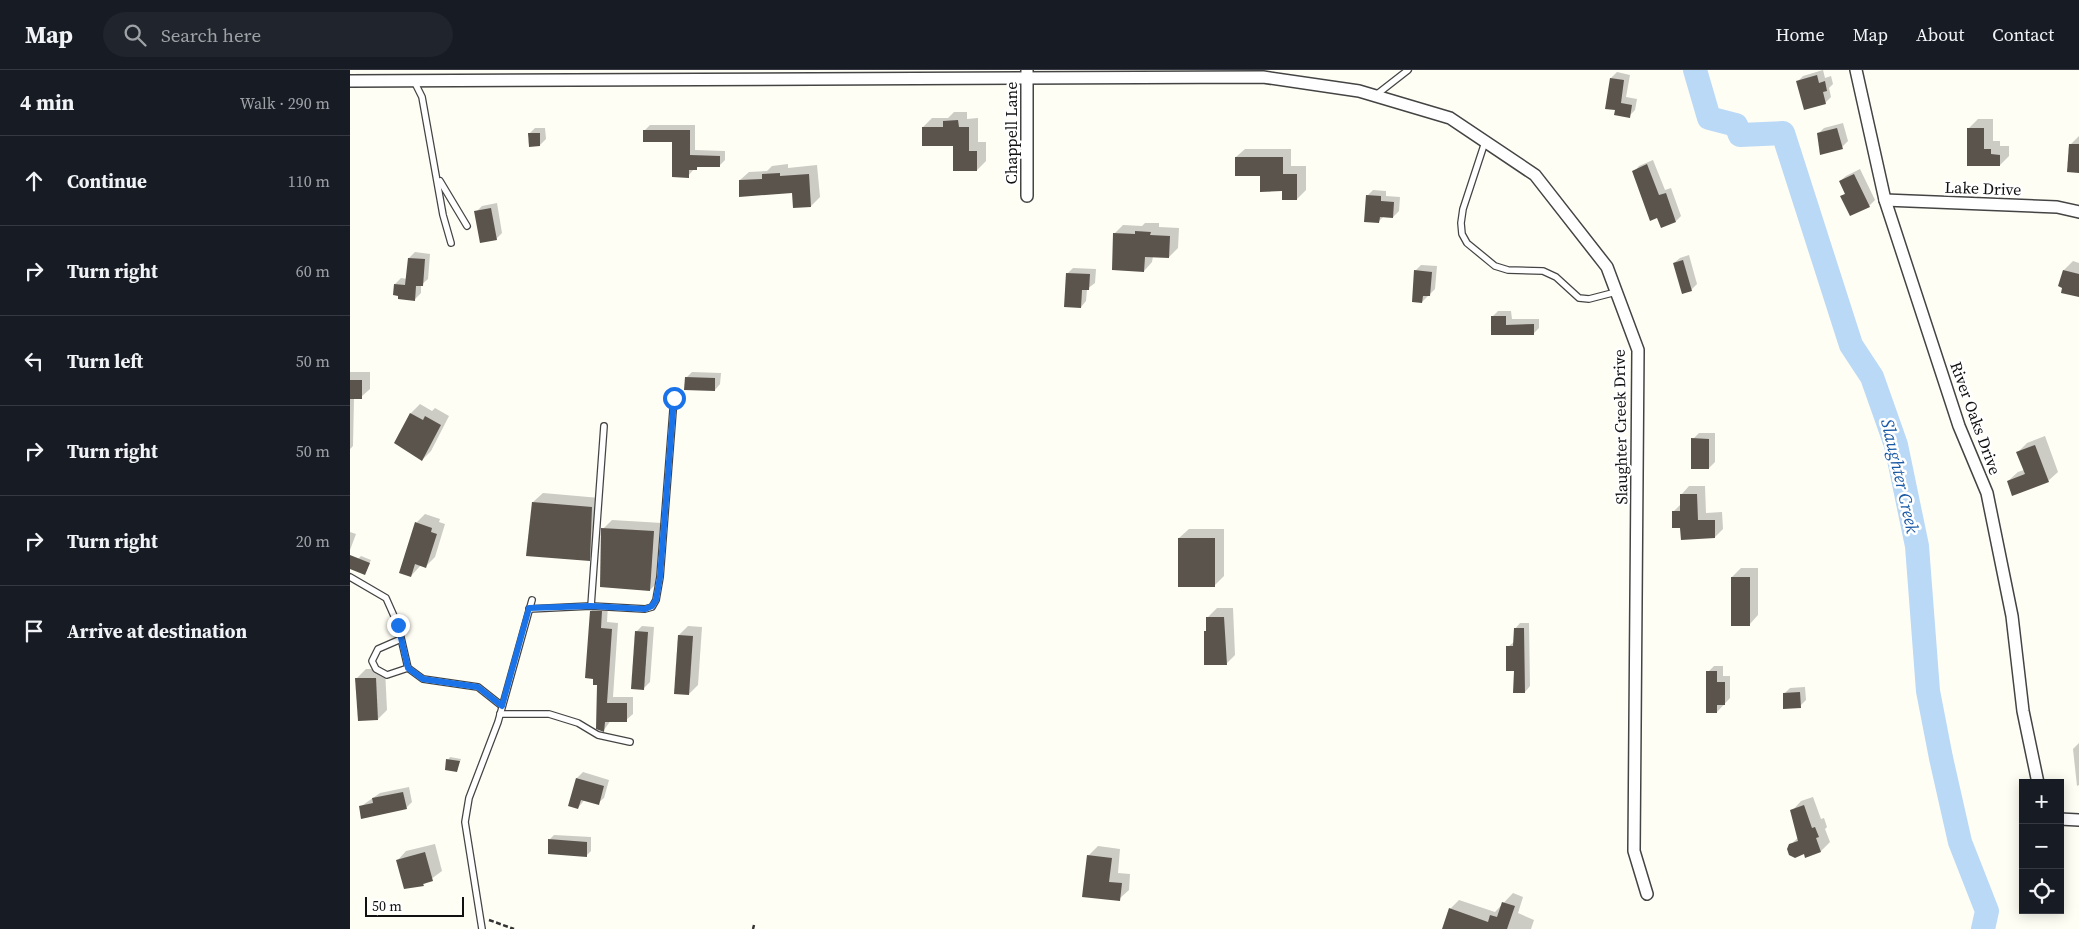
<!DOCTYPE html>
<html lang="en">
<head>
<meta charset="utf-8">
<style>
	:root { --surface:#171b24; --page:#20242c; --text:#f1f3f6; --muted:#9ea1a6; --line:#363941 }
	body { margin:0; font-family:"Source Serif 4",serif; background:var(--page); color:var(--text) }
	.controls { position:absolute; right:15px; bottom:15px; display:grid; overflow:hidden; border-radius:0px; box-shadow:0 2px 12px #0003 }
	.controls button { width:45px; height:45px; display:grid; place-items:center; padding:0; border:0; border-bottom:1px solid var(--line); background:var(--surface); color:var(--text); font:25px sans-serif }
	.scale { position:absolute; left:15px; bottom:12px; width:99px; box-sizing:border-box; padding-left:5px; border:2px solid #111; border-top:0; font-size:14px; line-height:18px; white-space:nowrap; color:#111; -webkit-text-stroke:4px #fff; paint-order:stroke }
	.stop { position:absolute; width:15px; height:15px; margin:-11px; border:4px solid #1a73e8; border-radius:50%; background:#fff }
	.stop.end { background:#1a73e8; border-color:#fff; box-shadow:0 1px 5px #0008 }
	.list { margin:0; padding:0; list-style:none }
	h2 { display:flex; justify-content:space-between; align-items:center; height:65px; margin:0; padding:0 20px; font-size:21px }
	h2 small { font-size:16px; font-weight:400; color:var(--muted) }
	.list li { display:grid; grid-template-columns:32px 1fr auto; gap:15px; align-items:center; box-sizing:border-box; height:90px; padding:0 20px; border-top:1px solid var(--line) }
	.list b { display:block; font-size:19px; white-space:nowrap }
	.list em { font-size:16px; font-style:normal; color:var(--muted) }
	.icon { flex:none; width:28px; height:28px; fill:none; stroke:currentColor; stroke-width:2; stroke-linecap:round; stroke-linejoin:round }
	.map { position:relative; flex:none; width:1729px; height:859px; overflow:hidden }
	header { display:flex; align-items:center; gap:30px; box-sizing:border-box; height:70px; padding:0 25px; background:var(--surface); border-bottom:1px solid var(--line) }
	header strong { font-size:24px }
	nav { display:flex; gap:28px; margin-inline-start:auto; font-size:18px }
	.search { width:350px; height:45px; background:var(--page); display:flex; align-items:center; gap:12px; box-sizing:border-box; padding:0 18px; border-radius:28px; color:var(--muted); font-size:19px }
	main { display:flex }
	aside { flex:1; background:var(--surface) }
	.map>svg:first-child { display:block }
	.shadow { fill:#0003 }
	.lines { fill:none; stroke-linecap:round; stroke-linejoin:round }
	.river { stroke:#bad9f6; stroke-width:24 }
	.building { fill:#5a544d }
	.service-casing { stroke:#444; stroke-width:8 }
	.minor-casing { stroke:#444; stroke-width:14 }
	.path { stroke:#333; stroke-width:2.5; stroke-dasharray:5 2.5; stroke-linecap:butt }
	.service { stroke:#fff; stroke-width:5.5 }
	.minor { stroke:#fff; stroke-width:11 }
	.route { stroke:#1a73e8; stroke-width:6 }
	.labels { text-anchor:middle; stroke-width:5; stroke-linejoin:round; paint-order:stroke }
	.street-label { font-size:16px; fill:#111; stroke:#fff }
	.water-label { font-size:18px; font-style:italic; fill:#1958a4; stroke:#fff }
</style>
</head>
<body>
<header>
<strong>Map</strong>
<div class="search"><svg class="icon" aria-label="search" viewBox="0 0 24 24"><circle cx="10" cy="10" r="6"/><path d="M15 15l6 6"/></svg>Search here</div>
<nav><a>Home</a><a>Map</a><a>About</a><a>Contact</a></nav>
</header>
<main>
<aside>
<h2>4 min<small>Walk · 290 m</small></h2>
<ul class="list">
<li><svg class="icon" aria-label="ahead" viewBox="0 0 24 24"><path d="M12 20V5M6 11l6-6 6 6"/></svg><div><b>Continue</b></div><em>110 m</em></li>
<li><svg class="icon" aria-label="right" viewBox="0 0 24 24"><path d="M7 20v-9h11M14 6l5 5-5 5"/></svg><div><b>Turn right</b></div><em>60 m</em></li>
<li><svg class="icon" aria-label="left" viewBox="0 0 24 24"><path d="M17 20v-9H6M10 6l-5 5 5 5"/></svg><div><b>Turn left</b></div><em>50 m</em></li>
<li><svg class="icon" aria-label="right" viewBox="0 0 24 24"><path d="M7 20v-9h11M14 6l5 5-5 5"/></svg><div><b>Turn right</b></div><em>50 m</em></li>
<li><svg class="icon" aria-label="right" viewBox="0 0 24 24"><path d="M7 20v-9h11M14 6l5 5-5 5"/></svg><div><b>Turn right</b></div><em>20 m</em></li>
<li><svg class="icon" aria-label="arrive" viewBox="0 0 24 24"><path d="M6 21V4h12l-3 4 3 4H6"/></svg><div><b>Arrive at destination</b></div></li>
</ul>
</aside>
<div class="map">
<svg width="1729" height="859" viewBox="0 0 1729 859">
	<rect width="100%" height="100%" fill="#fffef5"/>
	<g class="shadow">
		<polygon points="1473,0 1475,8 1481,6 1483,14 1479,18 1481,27 1475,33 1447,12 1453,6"/>
		<polygon points="1267,2 1280,5 1276,27 1287,29 1285,40 1279,46 1266,39 1261,8"/>
		<polygon points="604,42 617,42 617,49 628,48 628,72 636,72 636,91 627,100 604,75 573,57 582,48 598,48"/>
		<polygon points="1628,49 1643,49 1643,71 1650,71 1650,76 1659,76 1659,86 1650,95 1618,94 1619,58"/>
		<polygon points="1493,53 1498,71 1492,77 1471,84 1468,64 1474,58"/>
		<polygon points="300,55 345,55 345,80 375,81 375,90 369,96 350,96 344,99 338,106 323,70 294,61"/>
		<polygon points="185,58 195,58 196,69 190,75 179,64"/>
		<polygon points="1729,66 1729,102 1721,74"/>
		<polygon points="895,79 941,79 941,96 956,96 956,120 947,129 911,105 886,87"/>
		<polygon points="1303,90 1315,120 1321,118 1331,146 1326,151 1284,102 1289,96"/>
		<polygon points="438,94 438,98 467,95 470,127 461,136 443,122 390,110 399,102 417,101 422,96"/>
		<polygon points="1510,99 1525,130 1519,136 1492,126 1496,123 1490,111 1496,106"/>
		<polygon points="1023,120 1036,121 1036,126 1050,127 1049,141 1043,147 1034,146 1029,151 1017,126"/>
		<polygon points="147,133 152,163 146,169 126,142 132,136"/>
		<polygon points="795,153 809,153 809,157 829,158 828,178 819,187 803,186 802,192 794,201 764,164 773,155 792,156"/>
		<polygon points="65,182 80,184 78,209 71,215 71,223 65,229 45,214 51,208 57,209 59,188"/>
		<polygon points="1339,185 1347,214 1341,220 1324,193 1330,188"/>
		<polygon points="1723,191 1729,193 1729,226 1714,200"/>
		<polygon points="1071,195 1087,196 1085,219 1072,232 1065,201"/>
		<polygon points="723,198 746,199 745,213 737,219 736,231 731,237 717,204"/>
		<polygon points="1148,241 1161,241 1162,249 1189,249 1189,258 1183,264 1142,264 1142,247"/>
		<polygon points="0,302 20,302 20,319 11,327 4,327 3,376 0,379"/>
		<polygon points="342,302 371,303 370,314 365,320 336,308"/>
		<polygon points="70,334 82,341 85,338 99,346 81,381 72,390 45,373 61,343"/>
		<polygon points="1349,363 1365,363 1365,392 1359,398 1343,369"/>
		<polygon points="1695,366 1708,402 1698,411 1658,411 1668,402 1674,400 1668,382 1677,373"/>
		<polygon points="1339,416 1355,416 1356,443 1372,442 1373,459 1365,467 1332,456 1323,442 1331,434 1331,425"/>
		<polygon points="193,423 250,428 248,480 239,489 183,432"/>
		<polygon points="75,444 90,449 89,452 95,454 85,487 76,496 71,495 61,506 66,453"/>
		<polygon points="262,450 312,453 309,511 300,520 253,459"/>
		<polygon points="839,459 874,459 874,506 865,515 829,468"/>
		<polygon points="0,462 6,464 0,480"/>
		<polygon points="11,486 21,490 15,503 8,489"/>
		<polygon points="1391,498 1408,498 1408,545 1399,555 1382,507"/>
		<polygon points="248,534 258,535 257,552 268,553 263,627 283,627 283,644 276,650 261,650 254,660 241,541"/>
		<polygon points="867,538 883,538 885,585 876,594 855,562 857,559 857,548"/>
		<polygon points="1170,553 1179,553 1180,616 1175,622 1158,577 1165,571 1165,559"/>
		<polygon points="292,556 304,557 300,612 294,618 286,562"/>
		<polygon points="338,556 352,557 348,615 339,624 329,565"/>
		<polygon points="1364,596 1373,596 1373,606 1380,606 1380,628 1367,642 1358,602"/>
		<polygon points="16,599 35,599 37,640 28,649 6,609"/>
		<polygon points="1455,617 1456,630 1450,636 1434,624 1440,618"/>
		<polygon points="1729,673 1729,715 1727,716 1723,679"/>
		<polygon points="100,687 111,689 107,700 98,690"/>
		<polygon points="233,702 259,710 254,728 248,733 235,729 228,738 227,708"/>
		<polygon points="59,717 62,732 56,738 10,737 30,723"/>
		<polygon points="1463,727 1471,749 1474,748 1477,757 1475,759 1480,772 1471,781 1455,783 1440,775 1449,767 1442,741 1451,731"/>
		<polygon points="204,765 241,767 241,781 236,786 200,769"/>
		<polygon points="85,774 92,801 73,815 47,791 56,781"/>
		<polygon points="748,776 770,779 768,803 780,804 779,820 769,829 738,786"/>
		<polygon points="1163,823 1173,827 1168,843 1184,850 1181,859 1098,859 1100,839 1109,830 1145,842"/>
	</g>
	<g class="lines">
		<polyline class="river" points="1345,0 1359,48 1386,55 1390,65 1433,63 1501,275 1522,307 1546,375 1567,476 1578,621 1591,688 1610,772 1637,841 1633,859"/>
	</g>
	<g class="building">
		<polygon points="1467,5 1469,13 1475,11 1477,21 1473,22 1476,34 1454,40 1446,11"/>
		<polygon points="1260,8 1274,10 1271,33 1282,35 1280,48 1264,45 1265,40 1255,39"/>
		<polygon points="608,50 609,57 619,57 619,81 627,81 627,101 603,101 603,76 572,76 572,57 593,57 593,51"/>
		<polygon points="1487,58 1493,79 1470,85 1467,63"/>
		<polygon points="1617,58 1634,58 1634,79 1641,79 1641,84 1650,85 1650,96 1617,96"/>
		<polygon points="293,60 340,60 340,85 370,86 370,97 347,97 347,100 339,100 339,108 322,107 322,72 293,72"/>
		<polygon points="178,63 190,63 190,76 179,77"/>
		<polygon points="1719,74 1729,74 1729,103 1717,102"/>
		<polygon points="885,87 933,87 933,104 947,104 947,130 932,130 932,121 910,122 910,106 885,106"/>
		<polygon points="1297,94 1309,125 1316,123 1326,152 1311,158 1307,148 1300,151 1282,101"/>
		<polygon points="430,103 430,106 459,104 461,137 443,138 442,123 389,127 389,110 412,109 412,104"/>
		<polygon points="1504,104 1520,137 1500,146 1490,126 1495,124 1489,111"/>
		<polygon points="1016,125 1031,126 1031,131 1044,132 1043,148 1030,147 1029,153 1014,152"/>
		<polygon points="141,138 147,170 130,173 124,141"/>
		<polygon points="785,161 801,162 800,165 820,166 819,188 795,187 794,202 762,200 763,163 785,164"/>
		<polygon points="58,188 75,189 73,216 66,216 65,231 48,229 48,226 43,225 44,214 55,215"/>
		<polygon points="1333,190 1342,221 1332,224 1323,193"/>
		<polygon points="1064,200 1082,202 1080,226 1073,226 1072,233 1062,232"/>
		<polygon points="1713,200 1729,204 1729,227 1711,223 1712,218 1708,216"/>
		<polygon points="716,203 740,204 739,220 732,220 731,238 714,237"/>
		<polygon points="1141,246 1156,246 1156,255 1184,254 1184,265 1141,265"/>
		<polygon points="335,307 365,308 365,321 334,320"/>
		<rect x="0" y="310" width="12" height="19"/>
		<polygon points="60,343 73,350 75,346 91,355 72,391 44,373"/>
		<polygon points="1341,368 1359,369 1359,399 1341,399"/>
		<polygon points="1685,375 1699,412 1662,426 1657,411 1675,404 1666,382"/>
		<polygon points="1330,424 1347,424 1348,450 1365,450 1365,468 1331,470 1330,458 1322,458 1322,441 1330,441"/>
		<polygon points="182,432 242,437 240,491 176,486"/>
		<polygon points="65,452 82,458 81,462 87,464 76,498 65,494 61,507 49,503"/>
		<polygon points="251,458 304,461 300,521 250,517"/>
		<rect x="828" y="468" width="37" height="49"/>
		<polygon points="0,485 20,493 15,505 0,499"/>
		<rect x="1381" y="507" width="19" height="49"/>
		<polygon points="240,541 252,541 251,558 262,559 257,633 277,633 277,652 255,652 254,662 246,659 247,615 243,615 243,609 235,608"/>
		<polygon points="856,547 874,547 877,595 854,595 854,561 856,561"/>
		<polygon points="1164,558 1174,558 1175,623 1163,623 1164,601 1156,601 1156,576 1163,576"/>
		<polygon points="285,561 298,562 294,620 281,619"/>
		<polygon points="328,565 343,566 339,625 324,624"/>
		<polygon points="1356,601 1367,601 1367,612 1375,612 1375,635 1367,635 1367,643 1356,643"/>
		<polygon points="5,608 26,608 28,650 8,651"/>
		<polygon points="1450,622 1451,638 1433,639 1433,623"/>
		<polygon points="96,689 110,691 107,702 95,700"/>
		<polygon points="226,708 254,716 249,735 231,730 228,739 218,736"/>
		<polygon points="53,722 57,739 11,749 9,736 23,733 22,728"/>
		<polygon points="1454,735 1462,758 1465,757 1469,767 1466,768 1471,782 1455,788 1454,784 1445,788 1439,785 1437,779 1439,774 1448,771 1440,740"/>
		<polygon points="198,769 237,772 237,787 198,784"/>
		<polygon points="75,782 83,811 73,814 74,816 54,819 46,790"/>
		<polygon points="737,785 762,788 759,812 772,813 770,831 732,827"/>
		<polygon points="1152,832 1165,836 1157,859 1092,859 1099,838 1138,852 1140,845 1147,847"/>
	</g>
	<g class="lines">
		<defs>
			<g id="service">
				<polyline points="64,11 72,27 93,145 101,173"/>
				<polyline points="1026,25 1058,0"/>
				<polyline points="1135,72 1113,139 1111,153 1112,164 1117,173 1145,196 1158,200 1193,201 1206,207 1229,228 1239,229 1266,222"/>
				<polyline points="90,111 117,156"/>
				<polyline points="0,507 36,528 48,555 58,598 73,609 128,617 152,636"/>
				<polyline points="241,536 254,356"/>
				<polyline points="179,539 241,536 295,539 302,537 306,530 310,507 324,328"/>
				<polyline points="51,569 28,579 22,591 26,599 37,605 58,598"/>
				<polyline points="150,644 199,644 228,653 248,665 280,672"/>
				<polyline points="132,859 115,752 119,728 148,652 182,530"/>
			</g>
			<g id="minor">
				<polyline points="677,0 677,126"/>
				<polyline points="1506,0 1535,130 1609,356 1637,423 1662,546 1673,641 1688,713"/>
				<polyline points="0,11 913,7 1009,21 1100,48 1185,105 1257,197 1288,280 1284,781 1297,824"/>
				<polyline points="1535,130 1707,137 1729,142"/>
				<polyline points="1710,749 1729,750"/>
			</g>
		</defs>
		<use href="#service" class="service-casing"/>
		<use href="#minor" class="minor-casing"/>
		<g class="path">
			<polyline points="139,850 164,859"/>
			<polyline points="403,859 404,855"/>
		</g>
		<use href="#service" class="service"/>
		<use href="#minor" class="minor"/>
	</g>
	<g class="lines">
		<polyline class="route" points="48,555 58,598 73,609 128,617 152,636 179,538 241,536 295,539 302,536 306,530 310,507 324,328"/>
	</g>
	<g class="labels">
		<g class="street-label">
			<text transform="translate(661 63) rotate(-90)" y="6">Chappell Lane</text>
			<text transform="translate(1633 118) rotate(2)" y="6">Lake Drive</text>
			<text transform="translate(1626 348) rotate(70)" y="6">River Oaks Drive</text>
			<text transform="translate(1270 357) rotate(-91)" y="6">Slaughter Creek Drive</text>
		</g>
		<g class="water-label">
			<text transform="translate(1550 406) rotate(77)" y="6">Slaughter Creek</text>
		</g>
	</g>
</svg>
<div class="controls">
<button>+</button>
<button>−</button>
<button><svg class="icon" aria-label="locate" viewBox="0 0 24 24"><circle cx="12" cy="12" r="6"/><path d="M12 2v4M12 18v4M2 12h4M18 12h4"/></svg></button>
</div>
<div class="scale">50 m</div>
<div class="stop" style="left:324px;top:328px"></div>
<div class="stop end" style="left:48px;top:555px"></div>
</div>
</main>
</body>
</html>
